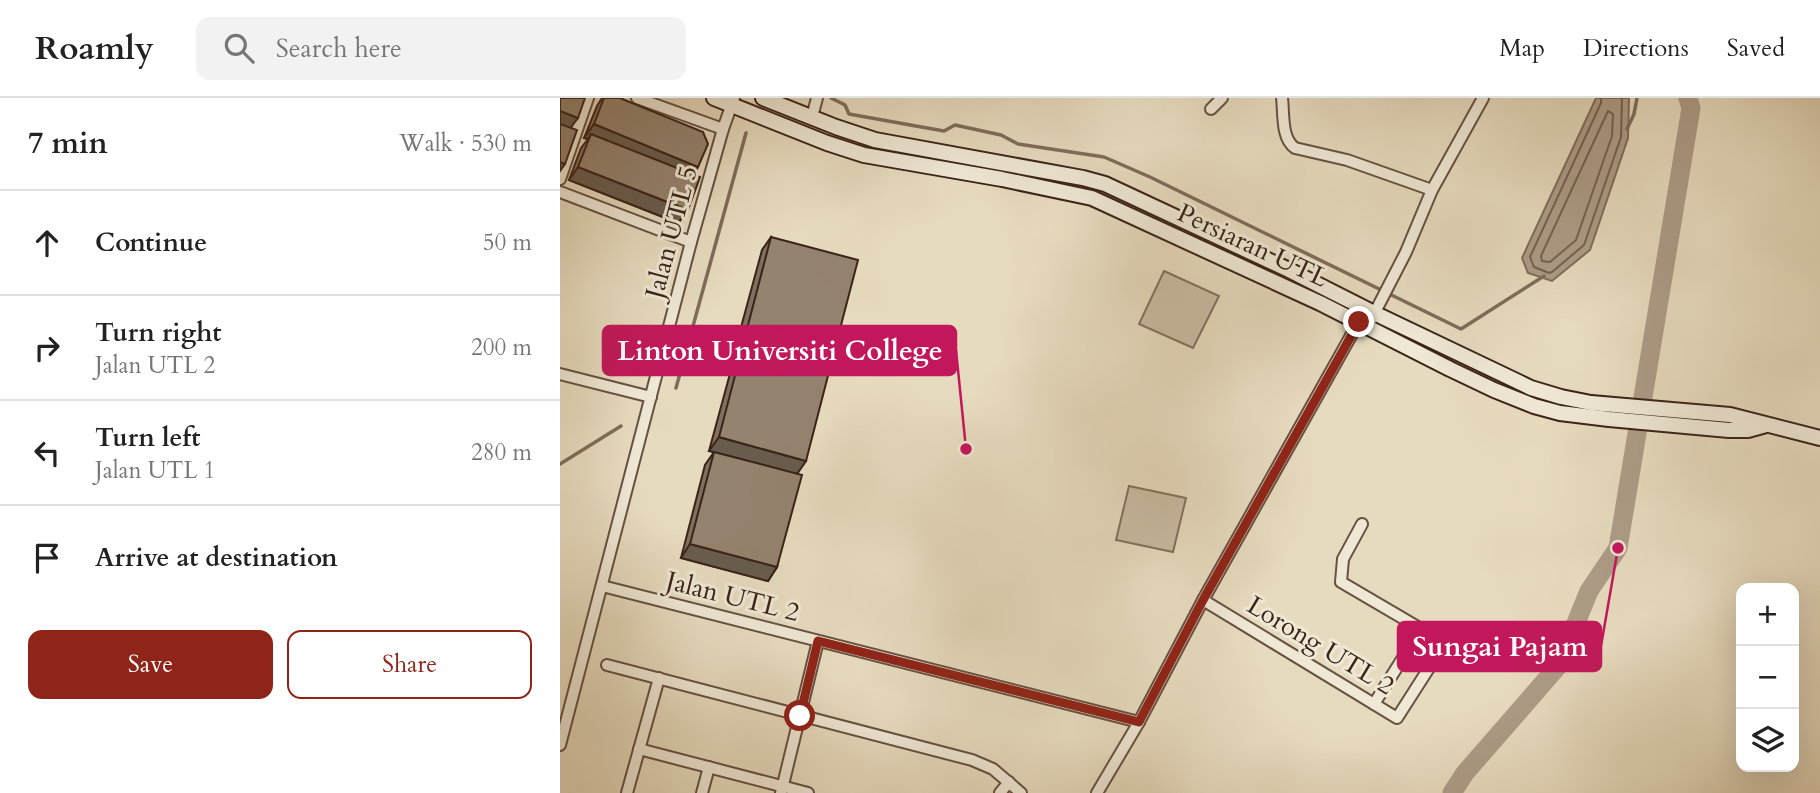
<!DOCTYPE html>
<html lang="en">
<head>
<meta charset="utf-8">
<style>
	:root { --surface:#fff; --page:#f2f2f2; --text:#222; --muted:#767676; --line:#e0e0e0; --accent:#8f2418 }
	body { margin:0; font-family:Cardo,serif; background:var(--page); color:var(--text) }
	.controls { position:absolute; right:21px; bottom:21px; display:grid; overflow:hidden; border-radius:14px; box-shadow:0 7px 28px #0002 }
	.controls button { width:63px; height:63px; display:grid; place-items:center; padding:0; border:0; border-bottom:2px solid var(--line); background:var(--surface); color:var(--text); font:35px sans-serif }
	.stop { position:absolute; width:21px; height:21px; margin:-16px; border:5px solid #8f2418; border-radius:50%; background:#fff }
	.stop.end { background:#8f2418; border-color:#fff; box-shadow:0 2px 7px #0008 }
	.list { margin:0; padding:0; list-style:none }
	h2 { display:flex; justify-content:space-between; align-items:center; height:91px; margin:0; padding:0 28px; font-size:30px }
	h2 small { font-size:23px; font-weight:400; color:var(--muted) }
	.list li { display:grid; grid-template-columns:46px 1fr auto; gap:21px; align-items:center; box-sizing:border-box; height:105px; padding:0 28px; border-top:2px solid var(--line) }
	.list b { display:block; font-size:26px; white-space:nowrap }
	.list p { margin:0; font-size:23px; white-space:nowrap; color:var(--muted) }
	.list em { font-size:23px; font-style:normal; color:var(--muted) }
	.actions { display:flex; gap:14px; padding:21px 28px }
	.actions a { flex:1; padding:16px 0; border:2px solid var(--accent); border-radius:14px; text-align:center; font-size:24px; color:var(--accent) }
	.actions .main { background:var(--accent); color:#fff }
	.icon { flex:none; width:38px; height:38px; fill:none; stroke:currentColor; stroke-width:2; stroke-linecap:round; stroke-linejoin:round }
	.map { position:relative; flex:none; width:1260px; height:695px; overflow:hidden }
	header { display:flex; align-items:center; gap:42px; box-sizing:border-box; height:98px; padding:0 35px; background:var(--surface); border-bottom:2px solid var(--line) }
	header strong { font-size:33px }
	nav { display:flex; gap:38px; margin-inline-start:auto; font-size:24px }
	.search { width:490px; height:63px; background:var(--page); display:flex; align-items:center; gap:18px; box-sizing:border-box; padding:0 24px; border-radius:14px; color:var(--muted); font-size:26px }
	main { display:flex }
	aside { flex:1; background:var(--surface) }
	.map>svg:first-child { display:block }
	.green { fill:#cabca3; stroke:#82705e; stroke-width:2 }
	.water { fill:#ad9c87; stroke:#7f6c5b; stroke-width:2 }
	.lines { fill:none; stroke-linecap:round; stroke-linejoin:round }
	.shore { stroke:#746050; stroke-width:2 }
	.stream { stroke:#7f6c5b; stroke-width:3.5 }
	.river { stroke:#ad9c87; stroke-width:19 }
	.street-casing { stroke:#665142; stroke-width:14 }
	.secondary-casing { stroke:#3b2319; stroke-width:18 }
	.street { stroke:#efe8d5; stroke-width:10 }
	.secondary { stroke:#efe8d5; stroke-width:14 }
	.wall { fill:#7f715f; stroke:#3b2319; stroke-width:2 }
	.shaded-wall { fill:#685c4e; stroke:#3b2319; stroke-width:2 }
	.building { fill:#94836f; stroke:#3b2319; stroke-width:2 }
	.route { stroke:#8f2418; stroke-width:9 }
	.labels { text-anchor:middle; stroke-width:6; stroke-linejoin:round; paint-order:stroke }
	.street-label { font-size:26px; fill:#3b2319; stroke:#efe8d5 }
	.leader { fill:none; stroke:#c2185b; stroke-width:2.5 }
	.callout-dot { fill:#c2185b; stroke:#efe8d5; stroke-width:2.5 }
	.callout { fill:#c2185b; stroke:#c2185b; stroke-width:2.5 }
	.callout-label { font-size:28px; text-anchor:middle; font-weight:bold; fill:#fff }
</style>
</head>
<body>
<header>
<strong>Roamly</strong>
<div class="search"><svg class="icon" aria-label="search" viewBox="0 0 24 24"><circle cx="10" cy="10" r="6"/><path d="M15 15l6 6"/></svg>Search here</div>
<nav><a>Map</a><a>Directions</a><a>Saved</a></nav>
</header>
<main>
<aside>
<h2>7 min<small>Walk · 530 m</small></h2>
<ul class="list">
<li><svg class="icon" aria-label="ahead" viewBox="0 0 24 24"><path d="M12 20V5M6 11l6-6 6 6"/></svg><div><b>Continue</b></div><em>50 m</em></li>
<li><svg class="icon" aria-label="right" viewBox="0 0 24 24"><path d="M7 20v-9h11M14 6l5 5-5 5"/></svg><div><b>Turn right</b><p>Jalan UTL 2</p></div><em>200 m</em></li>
<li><svg class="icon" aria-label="left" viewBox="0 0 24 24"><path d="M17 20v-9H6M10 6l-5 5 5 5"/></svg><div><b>Turn left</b><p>Jalan UTL 1</p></div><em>280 m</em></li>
<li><svg class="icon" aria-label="arrive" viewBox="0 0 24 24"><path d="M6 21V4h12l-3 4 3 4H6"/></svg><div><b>Arrive at destination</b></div></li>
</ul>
<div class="actions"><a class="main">Save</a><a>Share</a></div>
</aside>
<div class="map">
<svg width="1260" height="695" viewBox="0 0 1260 695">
	<rect width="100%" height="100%" fill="#e7dbbf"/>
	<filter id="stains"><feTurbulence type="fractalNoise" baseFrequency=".00286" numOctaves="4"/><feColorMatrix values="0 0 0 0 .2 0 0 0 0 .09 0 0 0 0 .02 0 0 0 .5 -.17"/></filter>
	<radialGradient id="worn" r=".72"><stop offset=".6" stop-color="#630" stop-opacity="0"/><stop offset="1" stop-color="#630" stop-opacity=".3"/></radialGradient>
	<g class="green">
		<polygon points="604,173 659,198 633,250 579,226"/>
		<polygon points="569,388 626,400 613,454 556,442"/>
	</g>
	<polygon class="water" points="1036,0 1069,0 1068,40 1030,152 992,183 968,175 962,160"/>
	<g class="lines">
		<g class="shore">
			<polyline points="1041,0 1041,5 970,159 974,169 989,175 992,174 1024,147 1061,39 1062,0"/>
			<polygon points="1048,13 1053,16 1052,38 1016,142 990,164 982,163 981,158"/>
		</g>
		<g class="stream">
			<polyline points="271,0 285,7 289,16 384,33 395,27 441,37 458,46 544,59 590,79 901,231 984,178"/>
			<polyline points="1067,31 1074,16 1077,0"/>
			<polyline points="116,290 186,35"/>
			<polyline points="0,366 61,328"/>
		</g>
		<polyline class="river" points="892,695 905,675 999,567 1029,493 1058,450 1131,10 1128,0"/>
		<defs>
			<g id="street">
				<polyline points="77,0 163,31"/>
				<path d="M722 0C724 16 721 40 735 50L787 62 872 92"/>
				<polyline points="651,11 662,0"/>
				<polyline points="252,19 257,0"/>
				<polyline points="0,81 28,0"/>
				<polyline points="0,94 131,144"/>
				<polyline points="811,222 846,154 872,92 923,0"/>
				<polyline points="0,276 91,299"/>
				<polyline points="802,426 783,461 781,484 885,545"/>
				<polyline points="42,488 579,624"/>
				<polyline points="643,502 837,620 885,545 906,531 939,547"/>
				<polyline points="47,567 412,662 433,671 461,695"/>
				<polyline points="814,606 861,531"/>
				<polyline points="0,647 131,144 163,31 174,0"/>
				<polyline points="79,651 248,695"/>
				<polyline points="67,695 99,580"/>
				<polyline points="142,695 149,669"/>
				<polyline points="221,695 258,543"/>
				<polyline points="440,695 449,684"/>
				<polyline points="537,695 579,624 643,502 806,211"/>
			</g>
			<g id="secondary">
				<polyline points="154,0 267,45 304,57 442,81 532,100 760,205 890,271 934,292 974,308 1000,315 1049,321 1169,332 1188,332 1206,327"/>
				<polyline points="203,0 276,29 315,42 523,80 545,86 729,172 814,215 971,290 1001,299 1031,305 1170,317 1260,340"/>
			</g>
		</defs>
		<use href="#street" class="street-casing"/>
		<use href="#secondary" class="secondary-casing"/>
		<use href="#street" class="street"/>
		<use href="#secondary" class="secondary"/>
	</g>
	<g class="wall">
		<polygon points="42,0 60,0 138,69 133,77 128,112 118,125 9,82 21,50 28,41 24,40 37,8"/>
		<polygon points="211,139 265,268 177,244 202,152"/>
		<polygon points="183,247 237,376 217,469 208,483 121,460 145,367 154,354 149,353 174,261"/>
	</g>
	<g class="shaded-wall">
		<polygon points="0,13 18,20 8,33 0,30"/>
		<polygon points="34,26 138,69 129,83 31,36 28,41 24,40"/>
		<polygon points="0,64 5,66 0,73"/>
		<polygon points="18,69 128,112 118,125 9,82"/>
		<polygon points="187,231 274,254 265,268 177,244"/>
		<polygon points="159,339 246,363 237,376 149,353"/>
		<polygon points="130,446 217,469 208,483 121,460"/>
	</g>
	<g class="building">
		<polygon points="0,0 25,0 18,20 0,13"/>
		<polygon points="44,0 60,0 143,34 148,46 138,69 34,26"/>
		<polygon points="0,26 17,32 5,66 0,64"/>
		<polygon points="31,36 140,79 128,112 18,69"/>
		<polygon points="211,139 298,162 274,254 187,231"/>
		<polygon points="183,247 270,270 246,363 159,339"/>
		<polygon points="154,354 242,377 217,469 130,446"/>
	</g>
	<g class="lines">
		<polyline class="route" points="240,618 258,543 579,624 643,502 799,224"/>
	</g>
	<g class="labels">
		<g class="street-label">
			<text transform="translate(111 134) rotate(-75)" y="9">Jalan UTL 5</text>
			<text transform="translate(693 147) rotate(25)" y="9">Persiaran UTL</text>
			<text transform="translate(173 498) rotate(14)" y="9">Jalan UTL 2</text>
			<text transform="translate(761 547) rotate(31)" y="9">Lorong UTL 2</text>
		</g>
	</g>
	<path class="leader" d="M406 351L396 252M1058 450L1041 548"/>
	<g class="callout-dot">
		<circle cx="406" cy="351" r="7"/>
		<circle cx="1058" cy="450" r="7"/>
	</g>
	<g class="callout">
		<rect x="43" y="228" width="353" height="49" rx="7"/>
		<rect x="838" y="524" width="203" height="49" rx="7"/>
	</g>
	<g class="callout-label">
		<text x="220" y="262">Linton Universiti College</text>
		<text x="940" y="558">Sungai Pajam</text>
	</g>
	<rect width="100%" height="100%" filter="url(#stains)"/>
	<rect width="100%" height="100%" fill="url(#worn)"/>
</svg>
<div class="controls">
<button>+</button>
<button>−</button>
<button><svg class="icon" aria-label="layers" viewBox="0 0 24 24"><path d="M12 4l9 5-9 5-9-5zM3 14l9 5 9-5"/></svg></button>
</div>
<div class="stop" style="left:240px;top:618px"></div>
<div class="stop end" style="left:799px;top:224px"></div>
</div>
</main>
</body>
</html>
